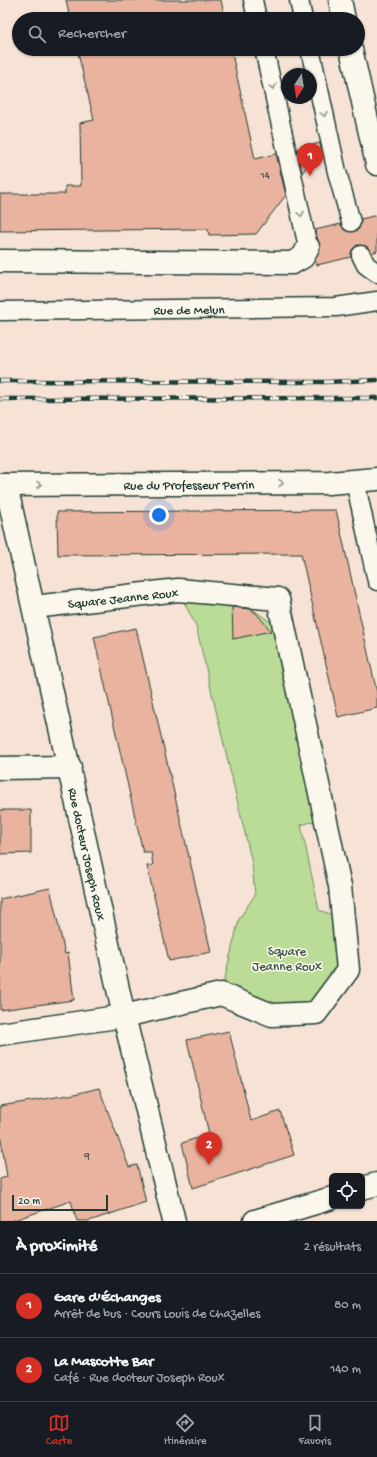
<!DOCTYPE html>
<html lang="fr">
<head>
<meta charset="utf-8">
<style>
	:root { --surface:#171b24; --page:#20242c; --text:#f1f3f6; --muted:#9ea1a6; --line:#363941; --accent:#d93025 }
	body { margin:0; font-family:"Gochi Hand",sans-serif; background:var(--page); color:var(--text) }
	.controls { position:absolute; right:12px; bottom:12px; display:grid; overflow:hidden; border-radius:6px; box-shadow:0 1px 3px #0004 }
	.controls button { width:36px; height:36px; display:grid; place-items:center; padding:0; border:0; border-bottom:1px solid var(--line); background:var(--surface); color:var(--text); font:20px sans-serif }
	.compass { position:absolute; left:281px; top:68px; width:36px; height:36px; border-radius:50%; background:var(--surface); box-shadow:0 1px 3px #0004; rotate:192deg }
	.scale { position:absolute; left:12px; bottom:10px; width:96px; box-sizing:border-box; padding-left:4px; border:2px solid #1f3d34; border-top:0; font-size:11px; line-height:14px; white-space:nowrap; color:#1f3d34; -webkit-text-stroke:3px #fbf7ec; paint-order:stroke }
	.you { position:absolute; left:159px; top:515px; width:14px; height:14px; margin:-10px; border:3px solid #fff; border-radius:50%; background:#1a73e8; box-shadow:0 0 0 6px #1a73e833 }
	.badge { display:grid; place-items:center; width:26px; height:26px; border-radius:50%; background:var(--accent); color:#fff; font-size:13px; font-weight:700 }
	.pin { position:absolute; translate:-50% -33px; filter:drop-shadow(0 1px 2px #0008) }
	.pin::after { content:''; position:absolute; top:21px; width:14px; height:12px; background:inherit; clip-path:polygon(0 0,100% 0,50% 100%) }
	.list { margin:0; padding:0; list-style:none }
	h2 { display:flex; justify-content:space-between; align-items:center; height:52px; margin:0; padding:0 16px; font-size:17px }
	h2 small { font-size:13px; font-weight:400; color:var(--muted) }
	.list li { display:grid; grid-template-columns:26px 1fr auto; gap:12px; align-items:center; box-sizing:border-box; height:64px; padding:0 16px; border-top:1px solid var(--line) }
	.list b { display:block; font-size:15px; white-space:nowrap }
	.list p { margin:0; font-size:13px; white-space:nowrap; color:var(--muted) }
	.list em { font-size:13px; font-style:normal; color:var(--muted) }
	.icon { flex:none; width:22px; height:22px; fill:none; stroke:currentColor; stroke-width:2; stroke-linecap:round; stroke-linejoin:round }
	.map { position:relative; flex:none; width:377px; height:1221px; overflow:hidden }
	.search { position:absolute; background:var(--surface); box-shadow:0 1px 3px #0004; left:12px; right:12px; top:12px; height:44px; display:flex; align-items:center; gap:10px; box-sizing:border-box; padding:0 14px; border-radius:22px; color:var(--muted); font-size:15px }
	.sheet { height:180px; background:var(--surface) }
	nav { display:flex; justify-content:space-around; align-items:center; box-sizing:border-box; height:56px; border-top:1px solid var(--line); background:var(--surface); font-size:11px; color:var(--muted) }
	nav a { display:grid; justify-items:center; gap:2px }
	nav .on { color:var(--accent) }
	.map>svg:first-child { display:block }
	.green { fill:#badc96; stroke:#6c8c65 }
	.building { fill:#eab39f; stroke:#1f3d34 }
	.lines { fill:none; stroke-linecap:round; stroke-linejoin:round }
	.service-casing { stroke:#1f3d34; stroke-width:21 }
	.minor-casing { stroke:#1f3d34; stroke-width:25 }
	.tertiary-casing { stroke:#1f3d34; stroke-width:25 }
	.service { stroke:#fbf7ec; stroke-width:18 }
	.minor { stroke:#fbf7ec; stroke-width:22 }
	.tertiary { stroke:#fbf7ec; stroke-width:22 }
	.rail-casing { stroke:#1f3d34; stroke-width:4.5 }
	.rail { stroke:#fbf7ec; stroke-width:3; stroke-dasharray:9; stroke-linecap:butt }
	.oneway { stroke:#8d9a90 }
	.labels { text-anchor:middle; stroke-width:3; stroke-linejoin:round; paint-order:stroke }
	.number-label { font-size:11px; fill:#525a4f }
	.street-label { font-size:13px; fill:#1f3d34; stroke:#fbf7ec }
	.park-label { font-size:13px; fill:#3e5d48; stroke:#fbf7ec }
</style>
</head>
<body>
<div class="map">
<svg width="377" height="1221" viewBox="0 0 377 1221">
	<rect width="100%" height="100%" fill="#f6e3d5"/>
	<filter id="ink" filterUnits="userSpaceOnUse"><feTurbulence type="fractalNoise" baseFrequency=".025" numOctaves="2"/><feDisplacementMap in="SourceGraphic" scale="8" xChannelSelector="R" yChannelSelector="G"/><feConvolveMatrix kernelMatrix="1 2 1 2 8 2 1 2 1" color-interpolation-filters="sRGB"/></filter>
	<g filter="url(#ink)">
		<polygon class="green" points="178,590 231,594 286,633 326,818 301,825 319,910 344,919 348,970 316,1013 221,994 239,919 255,895 252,863 196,626"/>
		<g class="building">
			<polygon points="66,0 221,0 225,19 70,19"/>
			<polygon points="77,49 231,49 255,159 276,154 286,195 256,234 209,235 208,229 0,231 0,194 65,194 65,186 81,186 80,123 94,120"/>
			<polygon points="320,143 321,148 302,173 297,149"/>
			<polygon points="377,215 377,251 372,253 366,246 357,245 352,250 351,257 317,265 315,260 320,247 315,230 341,224 344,230 353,232 359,229 361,219"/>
			<polygon points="336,510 377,693 377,708 338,717 301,554 58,555 57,512"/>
			<polygon points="232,607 250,609 256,613 271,631 233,639"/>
			<polygon points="136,628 211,952 169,961 147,866 153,865 151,852 143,852 94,637"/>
			<polygon points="0,810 31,810 31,853 0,854"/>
			<polygon points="50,888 65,954 68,953 74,1000 0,1010 0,899"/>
			<polygon points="229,1031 251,1121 280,1111 294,1155 193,1188 182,1143 209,1134 187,1040"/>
			<polygon points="99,1088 129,1167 137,1165 146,1202 89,1221 77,1221 71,1201 11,1221 0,1221 0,1179 7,1177 0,1133 0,1106 75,1094"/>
		</g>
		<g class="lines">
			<defs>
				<g id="service">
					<polyline points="253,0 257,19"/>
					<polyline points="299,0 303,19"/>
					<polyline points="264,49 308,247"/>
					<polyline points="310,49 337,172 351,222"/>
					<polyline points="361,255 366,265 377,273"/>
					<path id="s1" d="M0 311 336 307 377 301"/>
					<polyline points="355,481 377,581"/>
				</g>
				<g id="minor">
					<polyline points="0,261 292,263 303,257 308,247"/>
					<path id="s2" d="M0 485 329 483 377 479"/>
					<path id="s3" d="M6 485 124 1016 174 1221"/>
					<polyline points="0,768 70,767"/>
					<polyline points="0,1034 124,1016 221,994 272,1015 316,1013 348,970 340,886 278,599 178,590 34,607"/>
					<polyline points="362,1188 377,1184"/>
					<polyline points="255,1221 332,1198"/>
				</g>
				<g id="tertiary">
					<polyline points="340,0 344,19"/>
					<polyline points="351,49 377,164"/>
				</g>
			</defs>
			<use href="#service" class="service-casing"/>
			<use href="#minor" class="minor-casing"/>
			<use href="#tertiary" class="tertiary-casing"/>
			<use href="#service" class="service"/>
			<use href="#minor" class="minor"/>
			<use href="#tertiary" class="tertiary"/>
			<defs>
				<g id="rail">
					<polyline points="0,381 325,382 377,380"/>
					<polyline points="0,399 377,398"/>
				</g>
			</defs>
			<use href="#rail" class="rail-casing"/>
			<use href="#rail" class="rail"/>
		</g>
		<defs><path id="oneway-chevron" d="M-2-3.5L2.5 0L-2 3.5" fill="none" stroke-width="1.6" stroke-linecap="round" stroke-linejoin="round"/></defs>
		<g class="oneway">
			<use href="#oneway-chevron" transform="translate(273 87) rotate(78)"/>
			<use href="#oneway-chevron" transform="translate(324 114) rotate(78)"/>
			<use href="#oneway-chevron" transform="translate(301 214) rotate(78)"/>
			<use href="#oneway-chevron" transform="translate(281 483)"/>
			<use href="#oneway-chevron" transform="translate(39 485)"/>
		</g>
	</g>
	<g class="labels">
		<g class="number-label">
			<text x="265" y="178">14</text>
			<text x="87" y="1159">9</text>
		</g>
		<g class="street-label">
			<text dy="5" stroke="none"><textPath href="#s1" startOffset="189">Rue de Melun</textPath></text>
			<text dy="5" stroke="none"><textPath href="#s2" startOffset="189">Rue du Professeur Perrin</textPath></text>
			<text transform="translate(123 597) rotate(-6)" y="5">Square Jeanne Roux</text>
			<text dy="5" stroke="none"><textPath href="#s3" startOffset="378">Rue docteur Joseph Roux</textPath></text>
		</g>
		<g class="park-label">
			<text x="287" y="955">Square<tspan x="287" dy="15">Jeanne Roux</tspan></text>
		</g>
	</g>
</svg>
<div class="controls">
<button><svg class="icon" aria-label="locate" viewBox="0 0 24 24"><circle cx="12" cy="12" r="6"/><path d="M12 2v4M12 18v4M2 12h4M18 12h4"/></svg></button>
</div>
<svg class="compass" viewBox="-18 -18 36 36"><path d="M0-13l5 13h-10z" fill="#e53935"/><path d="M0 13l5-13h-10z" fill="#9ea1a6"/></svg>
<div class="scale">20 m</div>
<div class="you"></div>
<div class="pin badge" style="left:310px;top:176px">1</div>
<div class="pin badge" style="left:209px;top:1165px">2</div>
<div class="search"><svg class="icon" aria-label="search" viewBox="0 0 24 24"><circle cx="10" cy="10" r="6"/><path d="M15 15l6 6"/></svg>Rechercher</div>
</div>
<section class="sheet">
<h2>À proximité<small>2 résultats</small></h2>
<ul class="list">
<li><span class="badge">1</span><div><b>Gare d'Échanges</b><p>Arrêt de bus · Cours Louis de Chazelles</p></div><em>80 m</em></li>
<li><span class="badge">2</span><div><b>La Mascotte Bar</b><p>Café · Rue docteur Joseph Roux</p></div><em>140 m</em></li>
</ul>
</section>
<nav>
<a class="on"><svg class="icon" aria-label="map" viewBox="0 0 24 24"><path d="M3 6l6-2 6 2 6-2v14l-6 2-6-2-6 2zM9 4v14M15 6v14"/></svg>Carte</a>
<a><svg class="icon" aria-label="directions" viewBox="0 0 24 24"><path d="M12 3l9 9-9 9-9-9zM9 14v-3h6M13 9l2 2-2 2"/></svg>Itinéraire</a>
<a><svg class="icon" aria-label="saved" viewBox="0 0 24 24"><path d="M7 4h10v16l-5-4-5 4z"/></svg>Favoris</a>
</nav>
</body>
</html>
